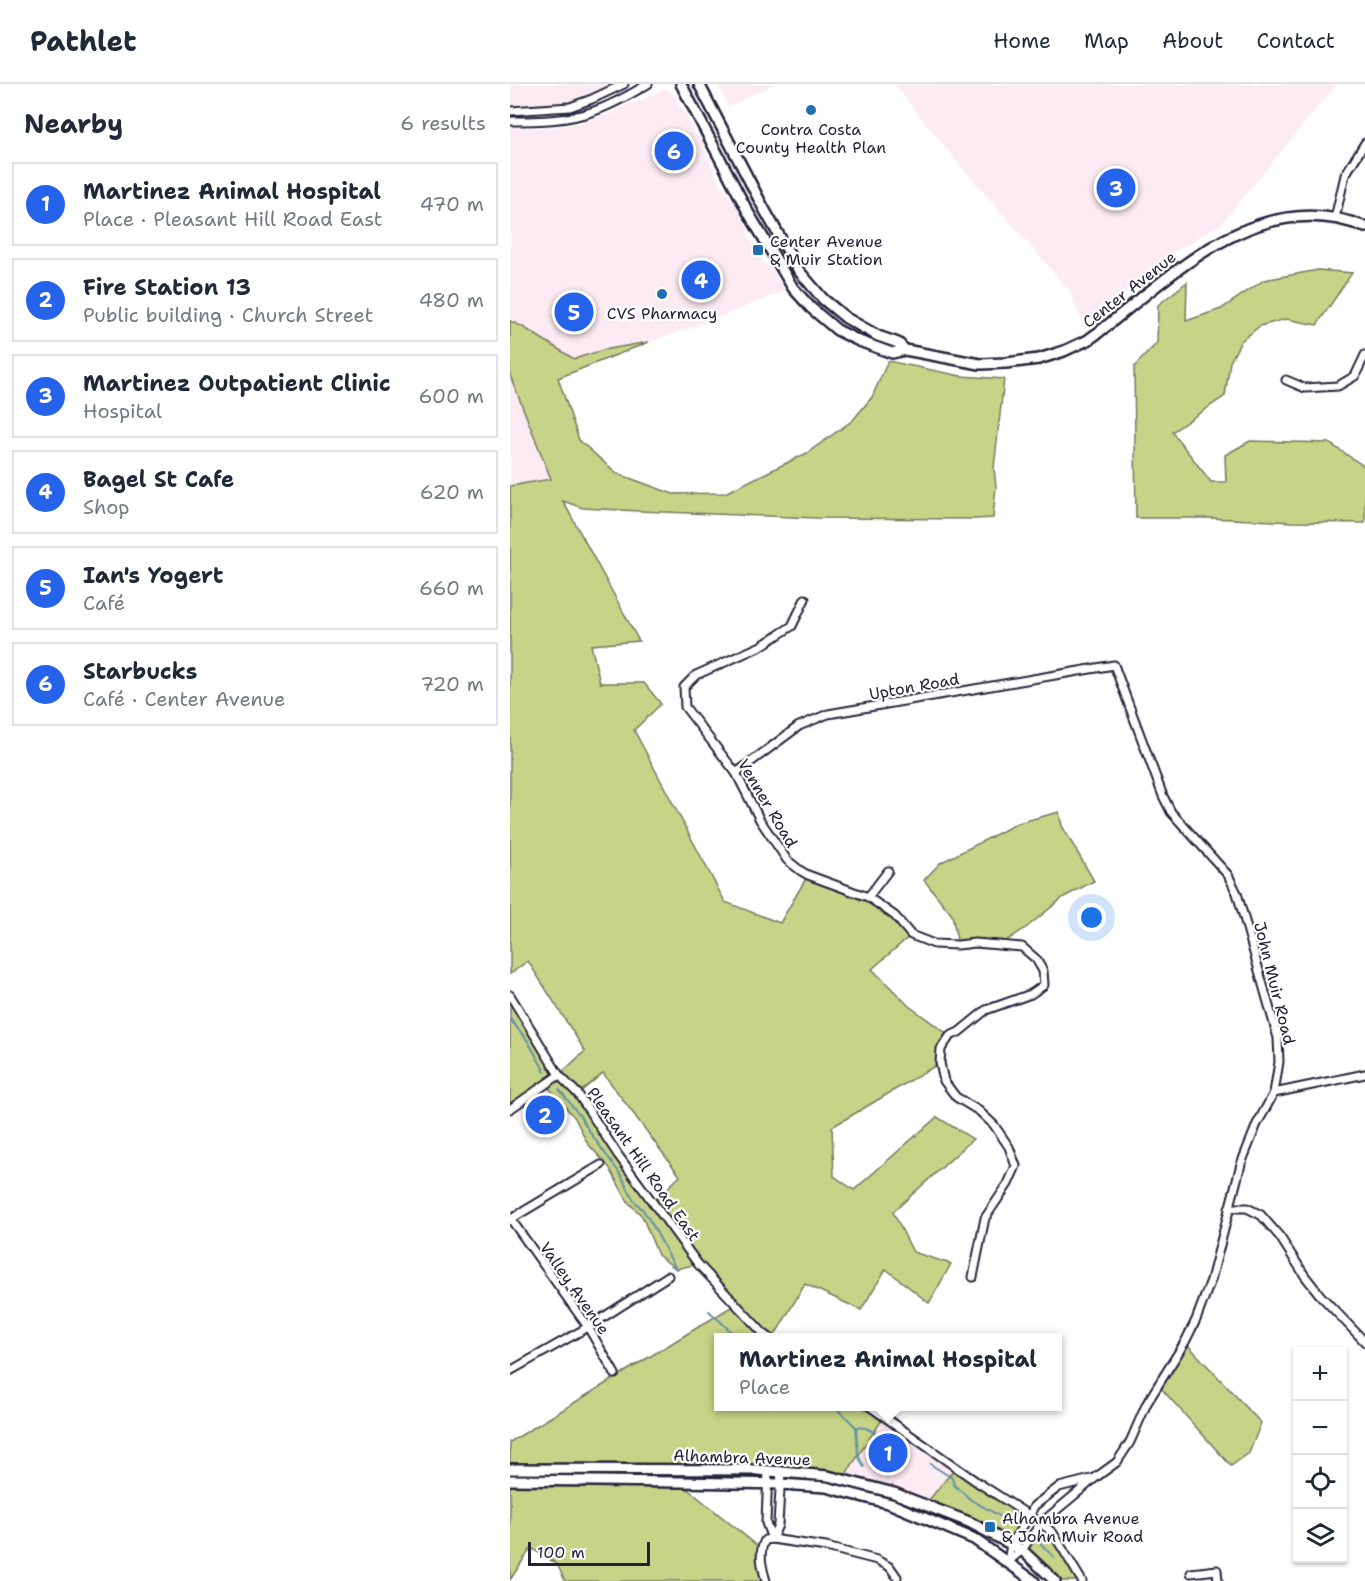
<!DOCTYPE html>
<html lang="en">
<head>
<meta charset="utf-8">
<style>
	:root { --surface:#fff; --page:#f2f2f3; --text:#1f2937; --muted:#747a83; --line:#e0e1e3; --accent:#2563eb }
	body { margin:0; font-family:"Shantell Sans",sans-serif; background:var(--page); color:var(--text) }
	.controls { position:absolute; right:18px; bottom:18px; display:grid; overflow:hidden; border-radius:0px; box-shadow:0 2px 4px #0004 }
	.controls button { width:54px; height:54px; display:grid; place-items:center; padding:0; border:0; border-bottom:2px solid var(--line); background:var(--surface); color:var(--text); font:30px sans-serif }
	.scale { position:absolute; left:18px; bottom:15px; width:122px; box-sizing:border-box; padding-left:6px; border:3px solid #22223b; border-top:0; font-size:16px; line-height:21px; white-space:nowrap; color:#22223b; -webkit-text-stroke:4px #fff; paint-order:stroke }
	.you { position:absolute; left:582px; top:834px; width:21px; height:21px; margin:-15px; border:4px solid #fff; border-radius:50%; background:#1a73e8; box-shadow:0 0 0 9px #1a73e833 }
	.badge { display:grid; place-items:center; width:39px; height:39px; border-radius:50%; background:var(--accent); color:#fff; font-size:20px; font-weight:700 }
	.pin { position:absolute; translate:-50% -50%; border:3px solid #fff; box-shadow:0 2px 6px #0006 }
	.popup { position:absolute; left:204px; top:1249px; width:348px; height:78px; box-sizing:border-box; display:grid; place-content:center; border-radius:0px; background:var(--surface); filter:drop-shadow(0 2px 4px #0005); font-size:20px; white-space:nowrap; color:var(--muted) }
	.popup b { font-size:22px; color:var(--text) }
	.popup::after { content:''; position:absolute; left:50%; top:100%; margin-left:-12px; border:12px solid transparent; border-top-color:var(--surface) }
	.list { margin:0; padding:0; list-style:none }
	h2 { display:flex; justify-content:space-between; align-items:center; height:78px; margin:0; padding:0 24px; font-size:26px }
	h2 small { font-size:20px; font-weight:400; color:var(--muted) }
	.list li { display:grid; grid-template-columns:39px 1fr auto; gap:18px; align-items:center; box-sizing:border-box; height:84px; margin:0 12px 12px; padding:0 12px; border:2px solid var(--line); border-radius:0px }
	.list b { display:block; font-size:22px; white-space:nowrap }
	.list p { margin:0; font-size:20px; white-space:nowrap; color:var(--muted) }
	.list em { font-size:20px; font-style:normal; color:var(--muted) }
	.icon { flex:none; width:33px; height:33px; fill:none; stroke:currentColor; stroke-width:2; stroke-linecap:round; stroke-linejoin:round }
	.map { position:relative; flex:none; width:855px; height:1497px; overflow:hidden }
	header { display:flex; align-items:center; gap:36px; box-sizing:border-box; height:84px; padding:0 30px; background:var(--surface); border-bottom:2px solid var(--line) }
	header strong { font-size:28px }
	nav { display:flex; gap:33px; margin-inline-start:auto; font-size:21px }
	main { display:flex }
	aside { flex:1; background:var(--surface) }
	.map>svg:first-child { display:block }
	.built { fill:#fcebf2 }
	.green { fill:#c7d387; stroke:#747a61; stroke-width:1.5; fill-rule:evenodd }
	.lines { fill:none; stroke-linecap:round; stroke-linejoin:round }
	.stream { stroke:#6490a8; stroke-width:2 }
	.street-casing { stroke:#22223b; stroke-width:11 }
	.secondary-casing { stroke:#22223b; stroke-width:14 }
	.street { stroke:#fff; stroke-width:7 }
	.secondary { stroke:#fff; stroke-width:9 }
	.poi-dot { fill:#1f6fb2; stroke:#fff; stroke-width:2 }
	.labels { text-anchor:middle; stroke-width:4.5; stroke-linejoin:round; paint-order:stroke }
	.poi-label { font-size:16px; fill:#22223b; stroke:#fff }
	.street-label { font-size:16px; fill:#22223b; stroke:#fff }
</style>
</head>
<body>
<header>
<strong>Pathlet</strong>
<nav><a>Home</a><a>Map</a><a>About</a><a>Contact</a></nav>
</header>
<main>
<aside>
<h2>Nearby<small>6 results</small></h2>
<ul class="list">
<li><span class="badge">1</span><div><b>Martinez Animal Hospital</b><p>Place · Pleasant Hill Road East</p></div><em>470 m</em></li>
<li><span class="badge">2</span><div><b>Fire Station 13</b><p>Public building · Church Street</p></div><em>480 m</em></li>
<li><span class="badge">3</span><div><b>Martinez Outpatient Clinic</b><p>Hospital</p></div><em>600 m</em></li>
<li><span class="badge">4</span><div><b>Bagel St Cafe</b><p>Shop</p></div><em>620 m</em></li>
<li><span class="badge">5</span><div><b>Ian's Yogert</b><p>Café</p></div><em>660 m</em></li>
<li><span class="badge">6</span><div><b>Starbucks</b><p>Café · Center Avenue</p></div><em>720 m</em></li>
</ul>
</aside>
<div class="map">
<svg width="855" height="1497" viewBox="0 0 855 1497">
	<rect width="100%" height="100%" fill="#fff"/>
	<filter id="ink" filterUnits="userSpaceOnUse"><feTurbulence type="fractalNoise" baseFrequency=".0167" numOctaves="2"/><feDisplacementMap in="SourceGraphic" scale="12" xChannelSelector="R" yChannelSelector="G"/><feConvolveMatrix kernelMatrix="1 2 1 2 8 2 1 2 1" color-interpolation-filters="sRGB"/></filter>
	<g filter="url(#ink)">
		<g class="built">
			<polygon points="0,0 114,0 60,23 0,27"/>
			<polygon points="207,0 264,0 218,23"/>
			<polygon points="384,0 827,0 712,139 688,153 682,159 676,160 647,181 584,235 573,241 560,207 444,74"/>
			<polygon points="155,4 163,9 168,20 175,29 182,43 183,48 190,54 195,63 195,69 214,106 225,119 238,144 238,151 253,178 262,186 275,207 194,239 139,258 93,266 64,276 13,243 0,237 0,42 8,42 8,44 39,44 70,39 76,35 101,30 114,22 132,16"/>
			<polygon points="0,291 41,396 0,402"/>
			<polygon points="374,1333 446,1383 415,1421 332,1396"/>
		</g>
		<g class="green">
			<polygon points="808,186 842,189 807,241 776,235 750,242 731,257 720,278 715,312 662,348 701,398 716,398 715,371 740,357 819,359 855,383 855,439 783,438 699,434 626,434 624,283 647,259 648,221 677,198 676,237 711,225 754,196"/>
			<path d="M0 237 13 243 64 275 93 266 139 258 48 294 69 356 106 389 163 410 215 409 297 369 343 336 362 313 378 277 451 292 494 295 484 384 486 403 483 434 465 435 307 434 129 427 73 424 53 417 129 557 81 561 90 599H134L151 620 124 646 215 818 270 839 298 791 358 813 385 832 401 851 362 885 399 922 440 952 431 965 430 979 322 1043 324 1092 344 1106 427 1033 463 1055 383 1128 403 1168 441 1180 419 1219 376 1185 351 1226 295 1200 264 1253 208 1254V1322L359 1323 374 1333 332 1396 271 1387 0 1385V1358L226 1220 188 1180 166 1185 148 1171 132 1132 118 1118 99 1083 78 1060 65 1034 36 1001 0 1025V913L49 991 75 967 18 877 0 890V402L41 395 0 291ZM93 989 170 1092 143 1118 68 1010Z"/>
			<polygon points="549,728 552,742 584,797 554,813 517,843 490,861 448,861 442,831 414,796 430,779 508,739"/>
			<polygon points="675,1258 751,1339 739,1369 721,1382 648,1301"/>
			<polygon points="446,1383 520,1431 501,1460 415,1421"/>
			<polygon points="0,1396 169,1398 250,1464 256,1497 55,1497 47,1480 21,1464 0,1496"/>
			<polygon points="531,1439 543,1449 572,1497 545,1497 512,1466"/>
		</g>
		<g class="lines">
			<g class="stream">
				<polyline points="0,935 18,957 35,988"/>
				<polyline points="49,1005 70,1032 81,1050 111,1091 124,1117 133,1126 142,1140 166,1185"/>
				<polyline points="199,1227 228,1254"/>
				<polyline points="324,1322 346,1343 356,1344 367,1350"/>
				<polyline points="346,1343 348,1371 354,1383"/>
				<polyline points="420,1380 442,1394 444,1401 461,1416 502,1439"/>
				<polyline points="530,1459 544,1473"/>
			</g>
			<defs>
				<g id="street">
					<polyline points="0,27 60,23 82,15 114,0"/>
					<path d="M0 37C28 37 57 37 84 27 103 21 121 10 138 0"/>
					<polyline points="825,134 835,91 855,59"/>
					<polyline points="776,296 795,304 828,302 845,292 855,271"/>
					<polyline points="295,515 282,542 251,562 186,591 174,603 175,623 226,689 250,736 277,776 291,787 298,791 358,813 385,832 401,851 424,860 448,861 465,859 512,863 526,875 533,887 534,901 521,910 476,926 449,948 440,952 431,965 430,979 434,997 446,1013 469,1027 484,1041 499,1063 506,1082 498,1100 475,1134 463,1193"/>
					<polyline points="226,689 289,642 318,630 604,581 653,712 661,728 718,791 727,809 768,954 769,978 764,1009 747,1040 731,1080 701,1196 686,1236 675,1258 637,1319 620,1358 607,1378 585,1394"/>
					<polyline points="358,813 378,787"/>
					<polyline points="0,911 49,991 68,1010 108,1071 188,1180 253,1249 260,1254"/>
					<polyline points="764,1009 855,990"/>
					<polyline points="0,1025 49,991"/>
					<polyline points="719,1124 737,1124 751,1131 770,1153 795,1192 810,1211 855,1258"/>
					<polyline points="0,1134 78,1243 105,1290"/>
					<polyline points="1,1135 91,1081"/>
					<polyline points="0,1287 78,1243 158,1192"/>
					<polyline points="359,1322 467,1398 531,1439 543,1449 572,1497"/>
					<polyline points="258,1387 256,1439 262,1455 268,1441 271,1387"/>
					<polygon points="585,1394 531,1439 512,1466 498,1478 501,1460 520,1431 524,1422 549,1403"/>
					<polyline points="681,1489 707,1486 708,1497"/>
					<path d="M256 1497C252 1483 248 1469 255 1456L262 1455 316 1463 367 1476 380 1483 387 1493"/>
				</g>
				<g id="secondary">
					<path d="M171 0 238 128 283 204 301 224 327 246 349 257 382 269 395 266 470 280 496 279 529 275 554 267 578 256 589 248C664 189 751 101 855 143"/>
					<polyline points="189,0 253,123 289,187 313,215 336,234 368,252 388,259 395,266"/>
					<polyline points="0,1385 248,1386 318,1392 384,1409 459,1438 512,1466 545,1497"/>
					<polyline points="0,1396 169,1398 270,1400 316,1403 381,1420 464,1455 524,1497"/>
				</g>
			</defs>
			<use href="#street" class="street-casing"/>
			<use href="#secondary" class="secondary-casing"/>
			<use href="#street" class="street"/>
			<use href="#secondary" class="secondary"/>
		</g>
	</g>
	<g class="poi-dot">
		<circle cx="301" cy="26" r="6"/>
		<rect x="242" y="160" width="12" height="12" rx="3"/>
		<circle cx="152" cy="210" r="6"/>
		<rect x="474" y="1437" width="12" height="12" rx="3"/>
	</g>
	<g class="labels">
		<g class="poi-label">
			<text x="301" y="51">Contra Costa<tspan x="301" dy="18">County Health Plan</tspan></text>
			<text x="260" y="163" text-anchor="start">Center Avenue<tspan x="260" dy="18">&amp; Muir Station</tspan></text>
			<text x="152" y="235">CVS Pharmacy</text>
			<text x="492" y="1440" text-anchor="start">Alhambra Avenue<tspan x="492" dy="18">&amp; John Muir Road</tspan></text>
		</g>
		<g class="street-label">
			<text transform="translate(619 205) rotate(-38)" y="6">Center Avenue</text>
			<text transform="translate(404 602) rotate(-10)" y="6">Upton Road</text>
			<text transform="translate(258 719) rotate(59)" y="6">Venner Road</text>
			<text transform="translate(765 899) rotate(76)" y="6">John Muir Road</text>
			<text transform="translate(134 1080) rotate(55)" y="6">Pleasant Hill Road East</text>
			<text transform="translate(65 1204) rotate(55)" y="6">Valley Avenue</text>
			<text transform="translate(232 1373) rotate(2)" y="6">Alhambra Avenue</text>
		</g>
	</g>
</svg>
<div class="controls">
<button>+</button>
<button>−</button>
<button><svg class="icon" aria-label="locate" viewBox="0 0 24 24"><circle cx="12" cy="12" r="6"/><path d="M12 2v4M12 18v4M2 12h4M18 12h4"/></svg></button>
<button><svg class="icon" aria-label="layers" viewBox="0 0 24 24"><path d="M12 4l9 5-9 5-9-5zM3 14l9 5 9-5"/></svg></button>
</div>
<div class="scale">100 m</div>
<div class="you"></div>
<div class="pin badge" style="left:378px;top:1369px">1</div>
<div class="popup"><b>Martinez Animal Hospital</b>Place</div>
<div class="pin badge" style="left:35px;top:1031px">2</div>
<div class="pin badge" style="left:606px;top:104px">3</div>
<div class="pin badge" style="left:191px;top:196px">4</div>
<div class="pin badge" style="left:64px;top:228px">5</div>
<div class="pin badge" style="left:164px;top:67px">6</div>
</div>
</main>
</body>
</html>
